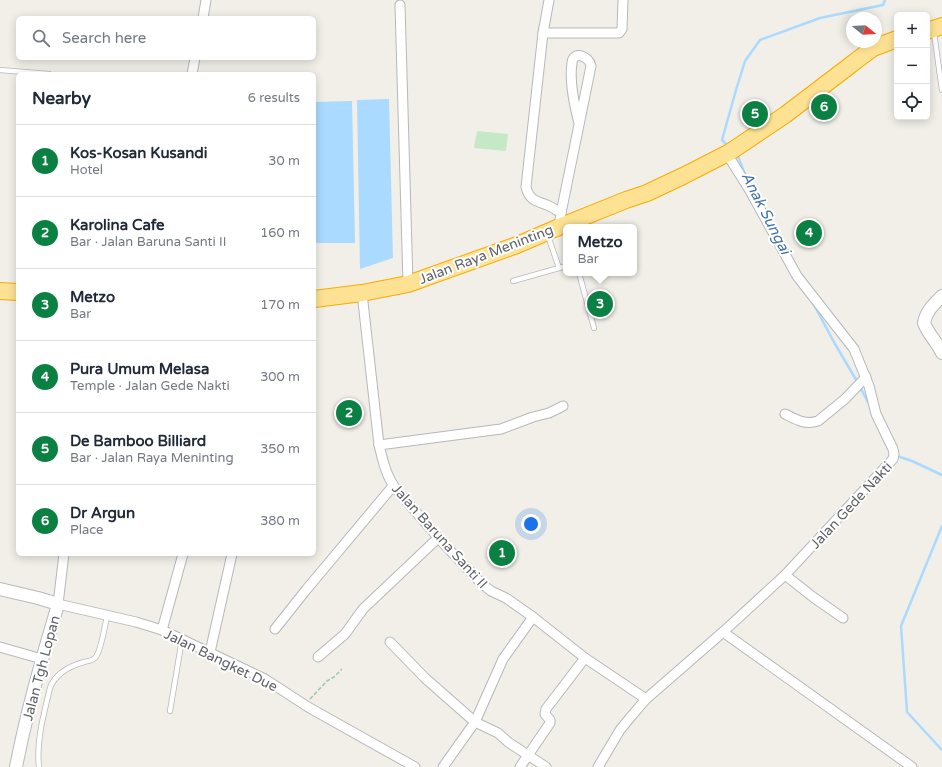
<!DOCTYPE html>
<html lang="en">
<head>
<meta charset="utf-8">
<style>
	:root { --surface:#fff; --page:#f6f6f7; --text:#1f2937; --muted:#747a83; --line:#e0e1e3; --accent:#0b8043 }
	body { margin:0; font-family:"Varela Round",sans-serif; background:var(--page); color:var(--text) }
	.controls { position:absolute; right:12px; top:12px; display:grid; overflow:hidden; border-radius:6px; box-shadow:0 2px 10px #0003 }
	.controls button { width:36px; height:36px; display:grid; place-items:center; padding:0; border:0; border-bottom:1px solid var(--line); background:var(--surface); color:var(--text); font:20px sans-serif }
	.compass { position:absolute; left:846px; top:12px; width:36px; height:36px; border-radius:50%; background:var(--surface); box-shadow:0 2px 10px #0003; rotate:108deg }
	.you { position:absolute; left:531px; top:524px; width:14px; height:14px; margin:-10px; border:3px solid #fff; border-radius:50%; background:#1a73e8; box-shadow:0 0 0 6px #1a73e833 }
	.badge { display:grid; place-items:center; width:26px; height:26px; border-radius:50%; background:var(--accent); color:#fff; font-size:13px; font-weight:700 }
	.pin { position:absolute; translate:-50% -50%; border:2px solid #fff; box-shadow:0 1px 4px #0006 }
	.popup { position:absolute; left:563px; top:224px; width:74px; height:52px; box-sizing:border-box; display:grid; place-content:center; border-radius:6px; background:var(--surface); filter:drop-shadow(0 1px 3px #0005); font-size:13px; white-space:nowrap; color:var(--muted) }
	.popup b { font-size:15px; color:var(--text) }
	.popup::after { content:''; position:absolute; left:50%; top:100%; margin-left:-8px; border:8px solid transparent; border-top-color:var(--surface) }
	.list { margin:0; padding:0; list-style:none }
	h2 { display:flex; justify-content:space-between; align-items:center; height:52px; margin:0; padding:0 16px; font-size:17px }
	h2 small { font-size:13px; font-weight:400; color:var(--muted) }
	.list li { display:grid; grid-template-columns:26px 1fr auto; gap:12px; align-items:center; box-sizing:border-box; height:72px; padding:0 16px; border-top:1px solid var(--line) }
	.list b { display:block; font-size:15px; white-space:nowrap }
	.list p { margin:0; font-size:13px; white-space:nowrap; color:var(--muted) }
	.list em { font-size:13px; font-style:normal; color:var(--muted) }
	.icon { flex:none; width:22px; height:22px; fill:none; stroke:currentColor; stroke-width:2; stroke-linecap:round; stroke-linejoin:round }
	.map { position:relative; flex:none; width:942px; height:767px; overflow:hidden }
	.search { position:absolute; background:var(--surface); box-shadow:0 2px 10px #0003; left:16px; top:16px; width:300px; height:44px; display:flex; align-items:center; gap:10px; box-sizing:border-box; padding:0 14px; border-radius:6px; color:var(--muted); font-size:15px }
	.panel { position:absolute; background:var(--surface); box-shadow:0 2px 10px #0003; left:16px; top:72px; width:300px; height:484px; border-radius:6px }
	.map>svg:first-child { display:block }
	.green { fill:#c5e8c5 }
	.water { fill:#aadaff }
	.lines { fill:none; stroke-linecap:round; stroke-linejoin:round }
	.stream { stroke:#aadaff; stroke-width:2.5 }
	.lane-casing { stroke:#b5b8bc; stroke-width:6 }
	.street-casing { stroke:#b5b8bc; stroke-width:11 }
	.secondary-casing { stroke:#b6babf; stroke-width:14 }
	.highway-casing { stroke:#f9ab00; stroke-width:18 }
	.path { stroke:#9cc7a9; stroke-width:1.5; stroke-dasharray:4 2; stroke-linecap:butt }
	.lane { stroke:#fff; stroke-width:4.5 }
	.street { stroke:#fff; stroke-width:9 }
	.secondary { stroke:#fff; stroke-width:12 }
	.highway { stroke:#fde293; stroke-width:16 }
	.labels { text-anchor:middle; stroke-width:4; stroke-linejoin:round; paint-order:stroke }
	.street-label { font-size:14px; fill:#5f6368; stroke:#fff }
	.water-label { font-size:15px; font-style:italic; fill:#4174aa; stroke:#fff }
</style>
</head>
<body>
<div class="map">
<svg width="942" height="767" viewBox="0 0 942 767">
	<rect width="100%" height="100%" fill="#f1efe8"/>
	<polygon class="green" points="477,131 508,134 506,151 474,148"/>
	<g class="water">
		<polygon points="389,99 393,258 360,269 357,100"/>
		<polygon points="352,101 355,243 314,243 314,102"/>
	</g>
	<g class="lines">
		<g class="stream">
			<polyline points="729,147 722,140 736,90 745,61 760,40 820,18 883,5 885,0"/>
			<polyline points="737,154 746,177"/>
			<polyline points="813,303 835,344 858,383"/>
			<polyline points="860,387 869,404"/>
			<polyline points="897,456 912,461 942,475"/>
			<polyline points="942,526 901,626 907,712 942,750"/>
		</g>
		<defs>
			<g id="lane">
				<polyline points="934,33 942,90"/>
				<polyline points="0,70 49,74"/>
				<polyline points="548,236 559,268"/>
				<polyline points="579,273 594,328"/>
				<polyline points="513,281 566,266"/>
				<polyline points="170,711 182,639"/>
				<path d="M39 767C36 740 44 714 50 688 55 674 70 666 84 662 88 661 92 661 95 658 101 652 105 625 107 616"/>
			</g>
			<g id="street">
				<path d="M549 0 543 33 526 187C529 200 536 201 547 205 552 207 556 210 561 213"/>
				<polyline points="400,5 408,284"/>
				<polyline points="203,18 206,0"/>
				<polyline points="543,33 619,33 622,29 623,0"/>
				<polyline points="192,74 195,58"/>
				<path d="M559 227 561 213 591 66C589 56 573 50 572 63 569 82 574 104 579 123"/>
				<path d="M362 293 379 445C383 461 386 476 396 489L443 543 481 583 491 591 506 598 533 617 585 658 646 699"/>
				<path d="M785 414C797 420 805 425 818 421L845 399 866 377"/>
				<polyline points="379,445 501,429 533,417 549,413 563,406"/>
				<polyline points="64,554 58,604 136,622 162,630 179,638 265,679 308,707 415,767"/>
				<polyline points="785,575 813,597 843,618"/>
				<polyline points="275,629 306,590 393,486"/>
				<polyline points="162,630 183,554"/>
				<polyline points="723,632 912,767"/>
				<polyline points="390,642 425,678 475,722 498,733 508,742 546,767"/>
				<polyline points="0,647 42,659"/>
				<polyline points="210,652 232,554"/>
				<polyline points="318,657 345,634 363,609 438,538"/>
				<polyline points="443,767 475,722 503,659 533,617"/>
				<polyline points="520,767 550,723 550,720 545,714 546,709 585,658"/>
				<polyline points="598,767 620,730 629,719 646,699 723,632 785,575 893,459 894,454 893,449 876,414 869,386 854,349 797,276 749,189 727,154"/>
			</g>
			<g id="secondary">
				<path d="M942 296C934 304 926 311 924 323 928 334 937 342 942 353"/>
				<path d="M0 589 38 598 58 604C53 623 47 641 42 660 32 695 23 731 16 767"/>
			</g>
			<g id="highway">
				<polyline points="927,31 942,26"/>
				<polyline points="0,291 18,292"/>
				<polyline points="314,299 362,293 408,284 517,245 559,227 626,200 647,193 683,176 730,152 785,115 848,67 857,60 873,48 897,39"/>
			</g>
		</defs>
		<use href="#lane" class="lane-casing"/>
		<use href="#street" class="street-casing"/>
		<use href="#secondary" class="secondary-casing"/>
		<use href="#highway" class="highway-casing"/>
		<polyline class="path" points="310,699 327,681 334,677 342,669"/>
		<use href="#lane" class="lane"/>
		<use href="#street" class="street"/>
		<use href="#secondary" class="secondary"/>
		<use href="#highway" class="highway"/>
	</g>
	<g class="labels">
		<g class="street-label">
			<text transform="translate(486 254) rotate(-21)" y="5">Jalan Raya Meninting</text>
			<text transform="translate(851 505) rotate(-47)" y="5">Jalan Gede Nakti</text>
			<text transform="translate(440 536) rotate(48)" y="5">Jalan Baruna Santi II</text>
			<text transform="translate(221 660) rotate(26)" y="5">Jalan Bangket Due</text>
			<text transform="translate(41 668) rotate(-75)" y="5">Jalan Tgh Lopan</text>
		</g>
		<g class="water-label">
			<text transform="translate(766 213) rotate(63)" y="5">Anak Sungai</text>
		</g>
	</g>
</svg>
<div class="controls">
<button>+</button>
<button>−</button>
<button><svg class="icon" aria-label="locate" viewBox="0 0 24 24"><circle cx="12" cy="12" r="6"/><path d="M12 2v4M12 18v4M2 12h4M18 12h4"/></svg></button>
</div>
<svg class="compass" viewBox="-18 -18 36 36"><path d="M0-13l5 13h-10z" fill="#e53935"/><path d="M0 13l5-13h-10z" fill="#747a83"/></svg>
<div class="you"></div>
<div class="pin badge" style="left:502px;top:553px">1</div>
<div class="pin badge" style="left:349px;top:413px">2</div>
<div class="pin badge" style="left:600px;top:304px">3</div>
<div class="popup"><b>Metzo</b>Bar</div>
<div class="pin badge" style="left:809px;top:233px">4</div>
<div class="pin badge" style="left:755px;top:114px">5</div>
<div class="pin badge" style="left:824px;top:107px">6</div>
<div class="search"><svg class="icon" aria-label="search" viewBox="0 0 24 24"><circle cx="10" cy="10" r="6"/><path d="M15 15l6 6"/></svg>Search here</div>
<section class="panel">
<h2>Nearby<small>6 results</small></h2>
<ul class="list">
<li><span class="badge">1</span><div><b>Kos-Kosan Kusandi</b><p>Hotel</p></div><em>30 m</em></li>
<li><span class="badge">2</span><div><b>Karolina Cafe</b><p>Bar · Jalan Baruna Santi II</p></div><em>160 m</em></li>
<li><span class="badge">3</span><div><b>Metzo</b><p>Bar</p></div><em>170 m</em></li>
<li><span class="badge">4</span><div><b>Pura Umum Melasa</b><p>Temple · Jalan Gede Nakti</p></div><em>300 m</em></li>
<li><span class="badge">5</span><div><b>De Bamboo Billiard</b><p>Bar · Jalan Raya Meninting</p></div><em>350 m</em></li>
<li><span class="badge">6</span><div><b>Dr Argun</b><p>Place</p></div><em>380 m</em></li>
</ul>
</section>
</div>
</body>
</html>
